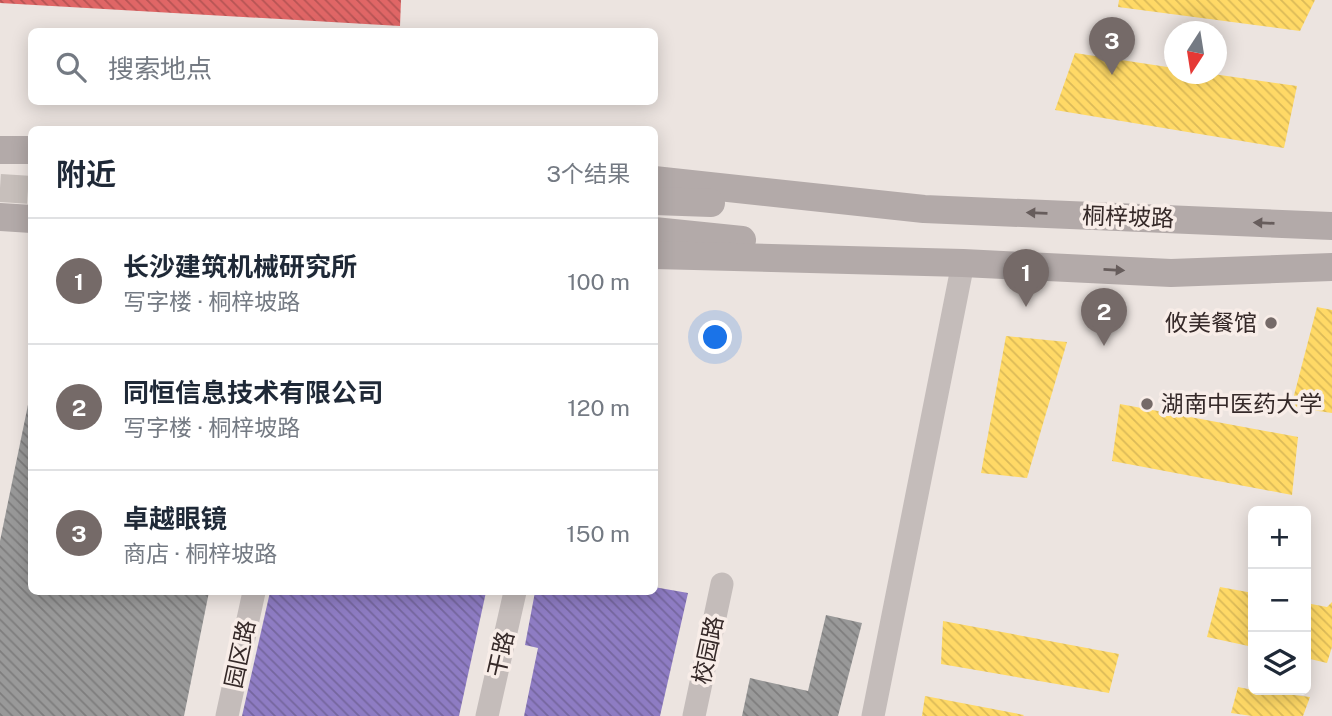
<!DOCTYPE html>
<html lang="zh">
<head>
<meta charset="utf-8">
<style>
	:root { --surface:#fff; --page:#f2f2f3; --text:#1f2937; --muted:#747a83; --line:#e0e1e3; --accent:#756a68 }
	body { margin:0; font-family:"Public Sans","Noto Sans SC",sans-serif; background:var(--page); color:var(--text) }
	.controls { position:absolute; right:21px; bottom:21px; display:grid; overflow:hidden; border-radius:10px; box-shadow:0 4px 18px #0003 }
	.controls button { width:63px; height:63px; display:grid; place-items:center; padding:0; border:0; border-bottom:2px solid var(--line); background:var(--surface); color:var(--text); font:35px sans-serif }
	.compass { position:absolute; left:1164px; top:21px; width:63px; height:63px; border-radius:50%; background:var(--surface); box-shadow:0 4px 18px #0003; rotate:192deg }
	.you { position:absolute; left:716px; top:338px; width:24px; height:24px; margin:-18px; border:5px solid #fff; border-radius:50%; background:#1a73e8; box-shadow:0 0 0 10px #1a73e833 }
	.badge { display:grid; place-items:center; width:46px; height:46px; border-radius:50%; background:var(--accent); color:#fff; font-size:23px; font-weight:700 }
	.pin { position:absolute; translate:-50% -58px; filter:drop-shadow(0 2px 4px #0008) }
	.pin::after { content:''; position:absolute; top:37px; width:24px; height:21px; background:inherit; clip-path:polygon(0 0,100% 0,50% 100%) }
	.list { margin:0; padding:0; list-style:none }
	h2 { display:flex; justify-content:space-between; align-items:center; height:91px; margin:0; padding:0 28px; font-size:30px }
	h2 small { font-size:23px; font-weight:400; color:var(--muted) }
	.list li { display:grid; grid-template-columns:46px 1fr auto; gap:21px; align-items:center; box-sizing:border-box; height:126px; padding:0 28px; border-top:2px solid var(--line) }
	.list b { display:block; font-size:26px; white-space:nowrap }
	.list p { margin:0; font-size:23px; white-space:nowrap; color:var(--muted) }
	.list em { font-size:23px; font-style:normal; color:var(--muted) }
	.icon { flex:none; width:38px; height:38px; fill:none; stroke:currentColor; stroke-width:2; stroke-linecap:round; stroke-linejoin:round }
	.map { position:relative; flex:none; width:1332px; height:716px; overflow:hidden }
	.search { position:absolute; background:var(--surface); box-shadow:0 4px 18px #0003; left:28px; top:28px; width:630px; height:77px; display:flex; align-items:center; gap:18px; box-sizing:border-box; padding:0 24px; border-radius:10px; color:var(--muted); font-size:26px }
	.panel { position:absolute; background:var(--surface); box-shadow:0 4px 18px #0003; left:28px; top:126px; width:630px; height:469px; border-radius:10px }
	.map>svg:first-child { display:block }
	.homes { fill:url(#homes-back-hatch) }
	.shops { fill:url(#shops-back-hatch) }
	.offices { fill:url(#offices-back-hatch) }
	.industry { fill:url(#industry-back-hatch) }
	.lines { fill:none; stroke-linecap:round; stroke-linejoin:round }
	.major-tunnel { stroke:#c7bfbb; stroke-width:28; stroke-dasharray:28 14; stroke-linecap:butt }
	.minor { stroke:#c4bcba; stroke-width:23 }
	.major { stroke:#b3aaa9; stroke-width:28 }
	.oneway { fill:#675d5c }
	.poi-dot { fill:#756a68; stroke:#f8ede8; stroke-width:2.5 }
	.labels { text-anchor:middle; stroke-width:7; stroke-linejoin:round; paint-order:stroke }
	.street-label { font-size:23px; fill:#352928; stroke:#f8ede8 }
	.poi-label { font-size:23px; fill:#352928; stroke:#f8ede8; text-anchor:end }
</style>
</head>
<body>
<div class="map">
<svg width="1332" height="716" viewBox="0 0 1332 716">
	<defs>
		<pattern id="homes-back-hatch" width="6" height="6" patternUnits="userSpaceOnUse" patternTransform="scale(1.75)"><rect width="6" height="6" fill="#ffd966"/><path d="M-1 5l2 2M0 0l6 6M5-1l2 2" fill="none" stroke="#dbba58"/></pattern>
		<pattern id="shops-back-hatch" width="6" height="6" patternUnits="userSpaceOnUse" patternTransform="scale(1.75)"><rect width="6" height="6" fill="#e06666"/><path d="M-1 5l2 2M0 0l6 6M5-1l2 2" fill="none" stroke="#b65454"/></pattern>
		<pattern id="offices-back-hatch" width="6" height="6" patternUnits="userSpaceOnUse" patternTransform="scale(1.75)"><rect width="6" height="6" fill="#8e7cc3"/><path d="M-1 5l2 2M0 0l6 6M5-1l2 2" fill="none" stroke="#75669e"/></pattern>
		<pattern id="industry-back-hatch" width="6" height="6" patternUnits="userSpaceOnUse" patternTransform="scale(1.75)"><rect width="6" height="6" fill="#999"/><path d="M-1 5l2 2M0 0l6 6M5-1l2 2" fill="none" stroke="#7e7d7d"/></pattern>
	</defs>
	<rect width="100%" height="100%" fill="#ece4e0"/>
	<g class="homes">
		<polygon points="1119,0 1315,0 1300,31 1118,7"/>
		<polygon points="1075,53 1174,68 1174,74 1213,74 1297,86 1284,148 1055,110"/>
		<polygon points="1317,307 1332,310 1332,413 1291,407"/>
		<polygon points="1006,336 1067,342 1027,478 981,473"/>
		<polygon points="1120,404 1298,437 1292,495 1112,461"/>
		<polygon points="1220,587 1253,593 1253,647 1207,637"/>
		<polygon points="1332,602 1332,647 1327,663 1306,658 1306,603 1327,607"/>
		<polygon points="943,621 1119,654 1109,693 941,664"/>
		<polygon points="1238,687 1253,690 1310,697 1303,716 1252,716 1231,713"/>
		<polygon points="925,696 1024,715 1023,716 922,716"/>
	</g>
	<polygon class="shops" points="0,0 401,0 400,26 0,3"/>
	<g class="offices">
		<polygon points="654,587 688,593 660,716 524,716 538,648 525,645 535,592 654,592"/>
		<polygon points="270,592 486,592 459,716 242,716"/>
	</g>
	<g class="industry">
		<polygon points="30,395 32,592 209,592 184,716 0,716 0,541"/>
		<polygon points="826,615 862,623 838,716 742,716 750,678 808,691"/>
	</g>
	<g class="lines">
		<polyline class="major-tunnel" points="0,188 32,190"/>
		<g class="minor">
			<polyline points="227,716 254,592"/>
			<polyline points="487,716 515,592"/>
			<polyline points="694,716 722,584"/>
			<polyline points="873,716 963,263"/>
		</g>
		<g class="major">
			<polyline points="0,150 32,150"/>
			<polyline points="654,180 924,209 1332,226"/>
			<polyline points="654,201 711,203"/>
			<polyline points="0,217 32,219"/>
			<polyline points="654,231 742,240"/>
			<polyline points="654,255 963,263 1171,273 1332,267"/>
		</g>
	</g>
	<defs><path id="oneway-solid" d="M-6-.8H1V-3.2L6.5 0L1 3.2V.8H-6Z" transform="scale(1.75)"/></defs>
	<g class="oneway">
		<use href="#oneway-solid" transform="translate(1037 213) rotate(-178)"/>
		<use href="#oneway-solid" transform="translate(1264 223) rotate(-178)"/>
		<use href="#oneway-solid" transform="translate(1114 270) rotate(3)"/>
	</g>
	<g class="poi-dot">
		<circle cx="1271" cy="323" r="7"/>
		<circle cx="1147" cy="404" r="7"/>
	</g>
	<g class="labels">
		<g class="street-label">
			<text transform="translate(1128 217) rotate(2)" y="8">桐梓坡路</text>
			<text transform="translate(708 650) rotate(-78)" y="8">校园路</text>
			<text transform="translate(240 654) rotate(-78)" y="8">园区路</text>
			<text transform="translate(501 654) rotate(-77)" y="8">干路</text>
		</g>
		<g class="poi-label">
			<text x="1257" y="331">攸美餐馆</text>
			<text x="1161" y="412" text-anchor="start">湖南中医药大学</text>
		</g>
	</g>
</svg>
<div class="controls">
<button>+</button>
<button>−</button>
<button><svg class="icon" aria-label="layers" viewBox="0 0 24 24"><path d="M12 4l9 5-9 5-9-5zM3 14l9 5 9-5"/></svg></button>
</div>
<svg class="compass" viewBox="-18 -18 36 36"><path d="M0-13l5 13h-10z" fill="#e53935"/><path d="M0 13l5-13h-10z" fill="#747a83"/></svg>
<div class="you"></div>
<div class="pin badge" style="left:1026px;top:307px">1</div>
<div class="pin badge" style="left:1104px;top:346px">2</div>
<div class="pin badge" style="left:1112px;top:75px">3</div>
<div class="search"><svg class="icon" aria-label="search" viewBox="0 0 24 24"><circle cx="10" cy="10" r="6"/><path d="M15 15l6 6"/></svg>搜索地点</div>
<section class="panel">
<h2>附近<small>3个结果</small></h2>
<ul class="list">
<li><span class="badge">1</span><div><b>长沙建筑机械研究所</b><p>写字楼 · 桐梓坡路</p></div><em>100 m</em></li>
<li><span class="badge">2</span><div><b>同恒信息技术有限公司</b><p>写字楼 · 桐梓坡路</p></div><em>120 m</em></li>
<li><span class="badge">3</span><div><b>卓越眼镜</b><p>商店 · 桐梓坡路</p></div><em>150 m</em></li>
</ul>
</section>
</div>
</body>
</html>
